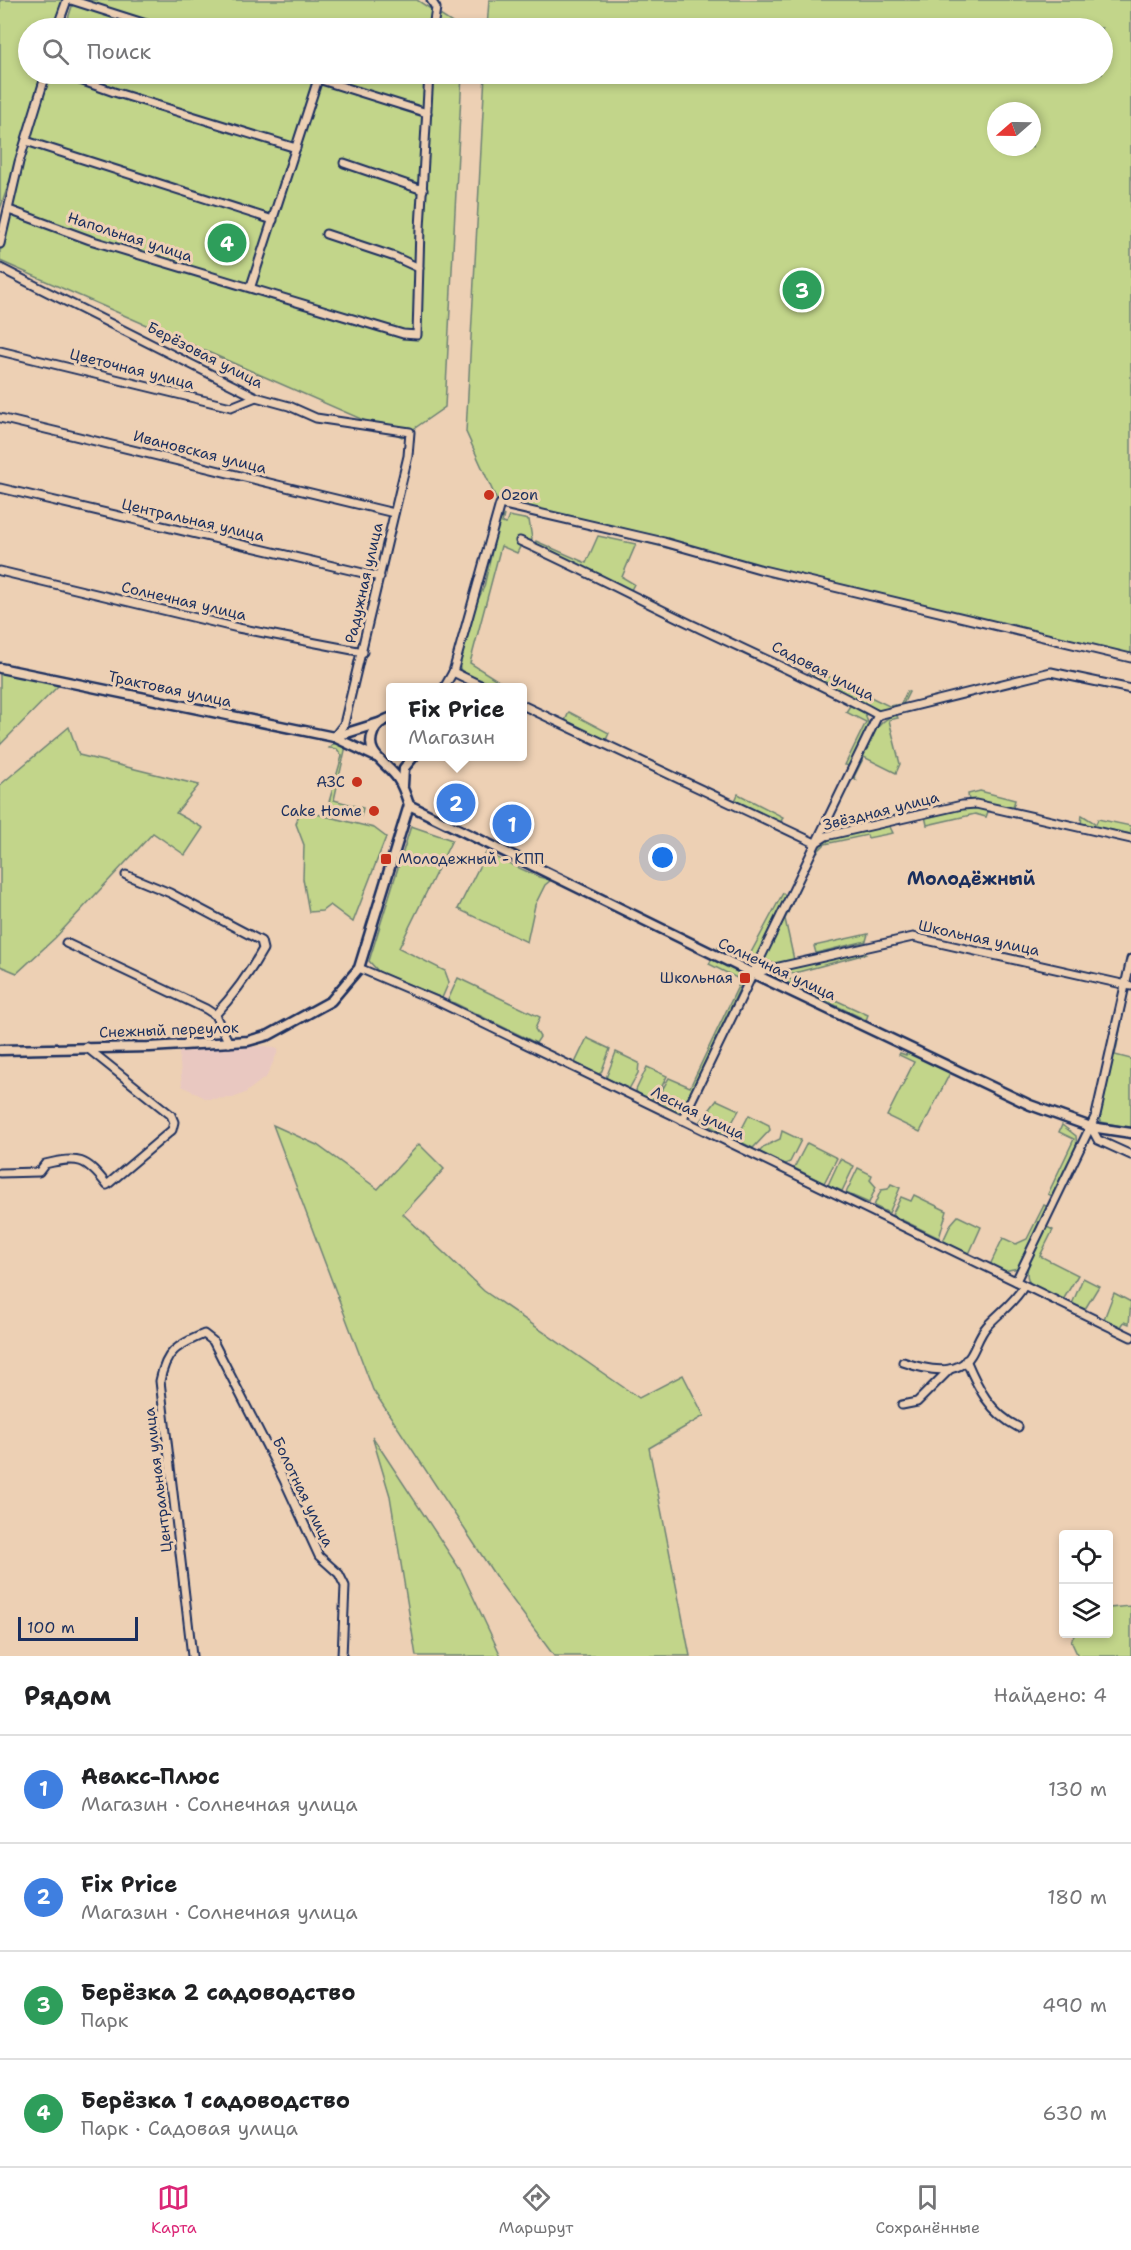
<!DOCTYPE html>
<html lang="ru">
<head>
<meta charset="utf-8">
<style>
	:root { --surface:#fff; --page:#f6f6f6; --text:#202124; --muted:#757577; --line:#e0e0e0; --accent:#db2777 }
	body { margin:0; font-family:"Shantell Sans",sans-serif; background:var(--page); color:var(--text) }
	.controls { position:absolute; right:18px; bottom:18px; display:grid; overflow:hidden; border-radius:6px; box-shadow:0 3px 9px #0003 }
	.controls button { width:54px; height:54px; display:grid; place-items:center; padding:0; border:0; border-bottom:2px solid var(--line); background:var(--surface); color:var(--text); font:30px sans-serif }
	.compass { position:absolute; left:987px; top:102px; width:54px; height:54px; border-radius:50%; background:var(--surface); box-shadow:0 3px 9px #0003; rotate:250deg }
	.scale { position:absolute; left:18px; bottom:15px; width:120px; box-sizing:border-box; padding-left:6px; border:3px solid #1b2f5e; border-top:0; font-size:16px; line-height:21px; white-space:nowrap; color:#1b2f5e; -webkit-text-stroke:4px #edd0b4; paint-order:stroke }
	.you { position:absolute; left:663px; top:858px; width:21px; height:21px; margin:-15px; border:4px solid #fff; border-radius:50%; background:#1a73e8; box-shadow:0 0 0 9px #1a73e833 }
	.badge { display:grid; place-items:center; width:39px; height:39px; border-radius:50%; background:var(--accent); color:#fff; font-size:20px; font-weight:700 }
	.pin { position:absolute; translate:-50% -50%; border:3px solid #fff; box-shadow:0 2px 6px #0006 }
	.popup { position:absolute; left:386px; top:683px; width:141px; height:78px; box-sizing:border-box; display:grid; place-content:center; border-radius:6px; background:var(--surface); filter:drop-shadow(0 2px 4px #0005); font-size:20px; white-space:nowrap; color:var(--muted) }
	.popup b { font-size:22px; color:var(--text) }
	.popup::after { content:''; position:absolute; left:50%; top:100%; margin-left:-12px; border:12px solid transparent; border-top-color:var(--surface) }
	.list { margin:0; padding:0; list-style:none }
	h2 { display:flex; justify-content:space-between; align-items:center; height:78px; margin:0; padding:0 24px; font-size:26px }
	h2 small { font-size:20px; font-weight:400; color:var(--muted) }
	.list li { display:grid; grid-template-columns:39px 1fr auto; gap:18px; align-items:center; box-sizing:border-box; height:108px; padding:0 24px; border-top:2px solid var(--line) }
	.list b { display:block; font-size:22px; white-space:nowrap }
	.list p { margin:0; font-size:20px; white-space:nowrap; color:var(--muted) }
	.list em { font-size:20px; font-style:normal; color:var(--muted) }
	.icon { flex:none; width:33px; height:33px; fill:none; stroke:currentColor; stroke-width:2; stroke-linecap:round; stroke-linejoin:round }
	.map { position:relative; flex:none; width:1131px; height:1656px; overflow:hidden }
	.search { position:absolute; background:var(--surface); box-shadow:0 3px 9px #0003; left:18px; right:18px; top:18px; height:66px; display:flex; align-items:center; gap:15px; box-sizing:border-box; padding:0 21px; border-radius:33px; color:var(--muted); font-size:22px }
	.sheet { height:510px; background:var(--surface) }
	nav { display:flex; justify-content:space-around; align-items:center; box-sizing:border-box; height:84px; border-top:2px solid var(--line); background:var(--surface); font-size:16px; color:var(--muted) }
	nav a { display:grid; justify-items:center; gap:3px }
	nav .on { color:var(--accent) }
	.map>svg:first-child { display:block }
	.built { fill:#e9c8c1 }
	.green { fill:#c2d58a; stroke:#6e8274; stroke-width:1.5; fill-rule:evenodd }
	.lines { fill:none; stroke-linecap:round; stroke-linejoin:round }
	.minor-casing { stroke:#1b2f5e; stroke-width:11 }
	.tertiary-casing { stroke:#1b2f5e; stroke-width:13 }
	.minor { stroke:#edd0b4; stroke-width:7 }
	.tertiary { stroke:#edd0b4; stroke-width:8 }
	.poi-dot { fill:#c8321e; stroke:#edd0b4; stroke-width:2 }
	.labels { text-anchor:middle; stroke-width:6; stroke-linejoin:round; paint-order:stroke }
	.street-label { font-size:15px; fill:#1b2f5e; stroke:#edd0b4 }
	.poi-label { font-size:15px; fill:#1b2f5e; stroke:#edd0b4; text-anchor:end }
	.quarter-label { font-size:18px; font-weight:bold; fill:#1b2f5e; stroke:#edd0b4 }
</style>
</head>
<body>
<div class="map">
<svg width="1131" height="1656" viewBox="0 0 1131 1656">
	<rect width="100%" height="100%" fill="#edd0b4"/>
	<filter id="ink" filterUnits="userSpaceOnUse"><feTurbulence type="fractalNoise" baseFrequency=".0167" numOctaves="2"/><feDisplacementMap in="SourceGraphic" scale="12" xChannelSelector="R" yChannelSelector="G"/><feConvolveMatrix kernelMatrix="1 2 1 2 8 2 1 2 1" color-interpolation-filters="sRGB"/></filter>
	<g filter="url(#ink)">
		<polygon class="built" points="265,1046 279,1049 267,1076 245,1093 233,1098 207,1099 182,1086 179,1052"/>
		<g class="green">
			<polygon points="0,0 72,0 62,28 28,28 28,74 47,74 0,209"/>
			<polygon points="74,0 417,0 460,28 65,28"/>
			<path d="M489 0H1131V662L500 507 466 432 485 74H1102V28H487ZM996 111H1032V147H996Z"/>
			<polygon points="50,74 462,74 445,407 402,437 0,261 0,226"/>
			<polygon points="504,515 502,523 506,524 509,516 529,520 532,539 530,542 519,537 517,543 521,545 517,553 501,546 470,663 505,685 501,687 462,673 458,663 475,606 484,587 498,524"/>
			<polygon points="598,536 636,544 622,577 634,584 631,590 535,544 536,541 586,563"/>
			<polygon points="811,668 889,706 901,704 907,691 909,692 902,706 882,711 872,708 809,673"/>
			<polygon points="0,669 62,682 0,745"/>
			<polygon points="851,704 864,712 869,725 850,766 845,765 866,722 846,712"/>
			<polygon points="569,712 609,733 606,740 565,721"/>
			<path d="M896 714 898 718 889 720 900 764 896 773 864 757 854 777 856 780 851 778C862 755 871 723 896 714Z"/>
			<polygon points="69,727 79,755 199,785 176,813 203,828 185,855 153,833 55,938 17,973 0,966 0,785"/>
			<polygon points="339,742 346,746 334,800 363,808 361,816 327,809 342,756 337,749 329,748 331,745"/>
			<polygon points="980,791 1015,800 1013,808 969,801 968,794"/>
			<polygon points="738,794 783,817 780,824 735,801"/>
			<polygon points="977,807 989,809 986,817 975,814 927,825 925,816"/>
			<polygon points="300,810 374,828 386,837 353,922 330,905 322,911 309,912 303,879 304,845 296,824"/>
			<polygon points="1082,815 1096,824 1098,819 1131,826 1131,834 1081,824"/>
			<polygon points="889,825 893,833 868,838 867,835 825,844 814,855 785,919 794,960 775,964 761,961 816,849 828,838"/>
			<polygon points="411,826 452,840 399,948 445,971 449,982 442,998 379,972 369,961"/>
			<polygon points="486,853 539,877 551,880 545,885 535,905 527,942 458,909"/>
			<polygon points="783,893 786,896 753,962 748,963 718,948 719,944 748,958"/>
			<polygon points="868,934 866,941 816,953 814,946"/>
			<polygon points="863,950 866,954 783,976 868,1015 866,1020 772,975 773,972"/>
			<polygon points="712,959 741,973 743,981 682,1111 676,1113 658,1104 657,1099 669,1078 690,1087 741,980 709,964"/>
			<polygon points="458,978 540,1017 535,1029 540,1037 536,1043 448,1000"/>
			<polygon points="1127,995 1115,1055 1131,1059 1131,1128 1101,1122 1100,1117"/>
			<polygon points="587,1038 610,1049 601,1073 598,1074 575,1063"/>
			<polygon points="616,1052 639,1063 638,1073 629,1089 606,1078"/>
			<polygon points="908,1052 950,1073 920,1132 887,1116 914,1062 899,1055 900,1053 906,1055"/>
			<polygon points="647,1067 667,1076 658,1094 651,1100 637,1093 636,1090"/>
			<polygon points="717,1100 739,1110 725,1135 701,1121"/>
			<polygon points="749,1115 769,1125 770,1130 753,1148 736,1140"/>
			<polygon points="273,1125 317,1145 378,1189 419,1144 444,1169 403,1214 484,1291 639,1398 683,1375 704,1416 649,1448 690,1656 554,1656 498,1580 373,1390"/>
			<polygon points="1062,1125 1076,1136 1077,1147 1054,1197 1048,1194 1074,1139 1059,1132"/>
			<polygon points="782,1131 801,1140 790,1162 785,1164 759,1152 765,1146 780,1139"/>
			<polygon points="807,1143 837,1158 824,1183 794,1168"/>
			<polygon points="840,1159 854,1166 842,1191 828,1185"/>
			<polygon points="858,1168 872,1175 870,1180 876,1187 869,1203 846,1193"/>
			<polygon points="891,1184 900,1188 889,1213 874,1206 881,1190 888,1189"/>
			<polygon points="914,1195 947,1211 939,1238 892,1215 901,1197 911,1201"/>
			<polygon points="1044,1205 1048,1207 1018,1268 1004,1271 990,1265 1003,1238 1016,1244 1027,1239"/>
			<polygon points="958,1216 981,1227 969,1254 943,1241 951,1224"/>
			<path d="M1047 1227 1053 1230 1040 1256 1078 1275 1063 1300C1054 1295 1039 1291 1032 1285 1017 1272 1040 1240 1047 1227Z"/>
			<polygon points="1083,1278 1099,1286 1085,1309 1072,1304"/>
			<polygon points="1114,1293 1131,1302 1129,1324 1124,1322 1121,1327 1104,1319"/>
			<polygon points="372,1436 461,1571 501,1656 416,1656 390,1496"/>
			<polygon points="1131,1606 1131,1656 1078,1656 1071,1641 1075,1634 1108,1634 1109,1608"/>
		</g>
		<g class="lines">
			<defs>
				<g id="minor">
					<polyline points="71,0 159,28"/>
					<polyline points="431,0 436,8 433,28"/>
					<polyline points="57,28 67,0"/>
					<polyline points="63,74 114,92 296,148"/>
					<polyline points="302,74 427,113"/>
					<polyline points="26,141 273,220"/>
					<polyline points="344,163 423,190"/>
					<polyline points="9,210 90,240 403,334 417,335 420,228 429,74"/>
					<polyline points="326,234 395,257 419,268"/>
					<polyline points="0,244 19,162 46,74"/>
					<polyline points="0,268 256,397 289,406 316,418 410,432 408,456 344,724 334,737"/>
					<polyline points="251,286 318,79"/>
					<polyline points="0,351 231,407 256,397"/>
					<polyline points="0,418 394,513"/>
					<polyline points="0,488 380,577"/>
					<path d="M520 541C580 568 638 599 697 627 758 656 819 683 878 715L1051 672 1131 689"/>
					<polyline points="0,571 238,628 363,652"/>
					<polyline points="453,672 486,688"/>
					<polyline points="444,688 453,672 500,504 664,542 763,570 1131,658"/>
					<polyline points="522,705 815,843 826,836 962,805 976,804 1131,839"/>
					<path d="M126 875 170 893 261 941 263 949C249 974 234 995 215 1015"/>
					<polyline points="66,943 206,1009 215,1015 229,1043"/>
					<polyline points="359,968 439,1002 1131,1337"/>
					<polyline points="752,973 913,937 1131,986"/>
					<polyline points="682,1120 878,715"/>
					<polyline points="1091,1127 1098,1140 1131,1155"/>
					<path d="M0 1173 39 1172 45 1164C79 1156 86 1158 107 1185L172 1130 174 1122 171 1115 86 1047"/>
					<polyline points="1016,1281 1096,1115 1131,959"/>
					<path d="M966 1360C978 1388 990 1413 1018 1427"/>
					<path d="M903 1362C923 1369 957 1378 971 1355 977 1345 979 1335 987 1326 1000 1312 1014 1303 1024 1286"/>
					<polyline points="902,1405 917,1402 950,1369"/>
					<path d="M192 1656 160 1381C166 1350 177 1346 204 1334L213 1341 284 1480 319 1556 339 1574 345 1586 342 1656"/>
				</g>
				<g id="tertiary">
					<polyline points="0,668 334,737 376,757"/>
					<path d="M390 718C382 721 376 724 373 733 364 755 388 763 398 779 403 786 406 796 409 805"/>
					<polyline points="334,737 379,723"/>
					<polyline points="403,785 404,768 414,756"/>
					<polyline points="409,805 752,973 1030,1105 1091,1127 1131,1133"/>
					<polyline points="0,1050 150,1047 248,1041 269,1035 331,1001 359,968 409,805"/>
				</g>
			</defs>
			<use href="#minor" class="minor-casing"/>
			<use href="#tertiary" class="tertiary-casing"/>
			<use href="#minor" class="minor"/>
			<use href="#tertiary" class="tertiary"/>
		</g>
	</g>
	<g class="poi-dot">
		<circle cx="489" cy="495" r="6"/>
		<circle cx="357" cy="782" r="6"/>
		<circle cx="374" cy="811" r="6"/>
		<rect x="380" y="853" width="12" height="12" rx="3"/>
		<rect x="739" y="972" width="12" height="12" rx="3"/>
	</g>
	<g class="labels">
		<g class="street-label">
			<text transform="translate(130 237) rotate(18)" y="5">Напольная улица</text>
			<text transform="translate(205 355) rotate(27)" y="5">Берёзовая улица</text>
			<text transform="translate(132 369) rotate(14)" y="5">Цветочная улица</text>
			<text transform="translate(200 452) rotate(14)" y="5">Ивановская улица</text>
			<text transform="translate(193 520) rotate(13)" y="5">Центральная улица</text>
			<text transform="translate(364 583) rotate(-77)" y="5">Радужная улица</text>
			<text transform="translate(184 601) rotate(13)" y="5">Солнечная улица</text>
			<text transform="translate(823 671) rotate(27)" y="5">Садовая улица</text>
			<text transform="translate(170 689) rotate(12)" y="5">Трактовая улица</text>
			<text transform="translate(881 811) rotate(-14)" y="5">Звёздная улица</text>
			<text transform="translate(979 938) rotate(12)" y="5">Школьная улица</text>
			<text transform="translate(777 969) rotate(25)" y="5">Солнечная улица</text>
			<text transform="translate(169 1030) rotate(-2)" y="5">Снежный переулок</text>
			<text transform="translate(698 1113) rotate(26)" y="5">Лесная улица</text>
			<text transform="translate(158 1480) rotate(-97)" y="5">Центральная улица</text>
			<text transform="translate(303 1492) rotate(64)" y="5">Болотная улица</text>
		</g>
		<g class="poi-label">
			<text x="501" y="500" text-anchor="start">Ozon</text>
			<text x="345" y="787">АЗС</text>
			<text x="362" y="816">Cake Home</text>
			<text x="398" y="864" text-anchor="start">Молодежный - КПП</text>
			<text x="733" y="983">Школьная</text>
		</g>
		<g class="quarter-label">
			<text x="971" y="885">Молодёжный</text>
		</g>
	</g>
</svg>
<div class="controls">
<button><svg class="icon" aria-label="locate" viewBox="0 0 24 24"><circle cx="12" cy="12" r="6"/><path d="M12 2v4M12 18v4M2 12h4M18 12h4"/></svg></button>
<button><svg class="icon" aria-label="layers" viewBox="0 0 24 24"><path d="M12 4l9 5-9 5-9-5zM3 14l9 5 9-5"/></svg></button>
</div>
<svg class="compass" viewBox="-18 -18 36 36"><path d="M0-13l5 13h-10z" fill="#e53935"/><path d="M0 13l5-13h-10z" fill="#757577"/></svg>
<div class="scale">100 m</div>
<div class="you"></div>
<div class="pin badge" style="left:512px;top:824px;background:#3f7fe0">1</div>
<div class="pin badge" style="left:456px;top:803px;background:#3f7fe0">2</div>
<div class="popup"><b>Fix Price</b>Магазин</div>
<div class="pin badge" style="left:802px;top:290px;background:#2e9e5b">3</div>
<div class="pin badge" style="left:227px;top:243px;background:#2e9e5b">4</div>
<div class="search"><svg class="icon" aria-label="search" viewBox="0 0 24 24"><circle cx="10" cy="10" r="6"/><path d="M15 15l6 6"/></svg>Поиск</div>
</div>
<section class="sheet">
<h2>Рядом<small>Найдено: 4</small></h2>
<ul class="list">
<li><span class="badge" style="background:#3f7fe0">1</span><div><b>Авакс-Плюс</b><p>Магазин · Солнечная улица</p></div><em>130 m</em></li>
<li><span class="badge" style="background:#3f7fe0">2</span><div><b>Fix Price</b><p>Магазин · Солнечная улица</p></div><em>180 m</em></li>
<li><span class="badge" style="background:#2e9e5b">3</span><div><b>Берёзка 2 садоводство</b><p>Парк</p></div><em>490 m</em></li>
<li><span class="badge" style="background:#2e9e5b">4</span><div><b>Берёзка 1 садоводство</b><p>Парк · Садовая улица</p></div><em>630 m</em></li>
</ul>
</section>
<nav>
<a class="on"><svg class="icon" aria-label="map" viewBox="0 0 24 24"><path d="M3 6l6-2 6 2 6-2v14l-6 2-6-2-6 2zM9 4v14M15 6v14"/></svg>Карта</a>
<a><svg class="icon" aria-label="directions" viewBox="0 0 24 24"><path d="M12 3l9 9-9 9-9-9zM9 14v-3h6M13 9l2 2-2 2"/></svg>Маршрут</a>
<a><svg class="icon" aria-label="saved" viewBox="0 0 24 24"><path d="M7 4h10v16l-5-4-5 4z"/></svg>Сохранённые</a>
</nav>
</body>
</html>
